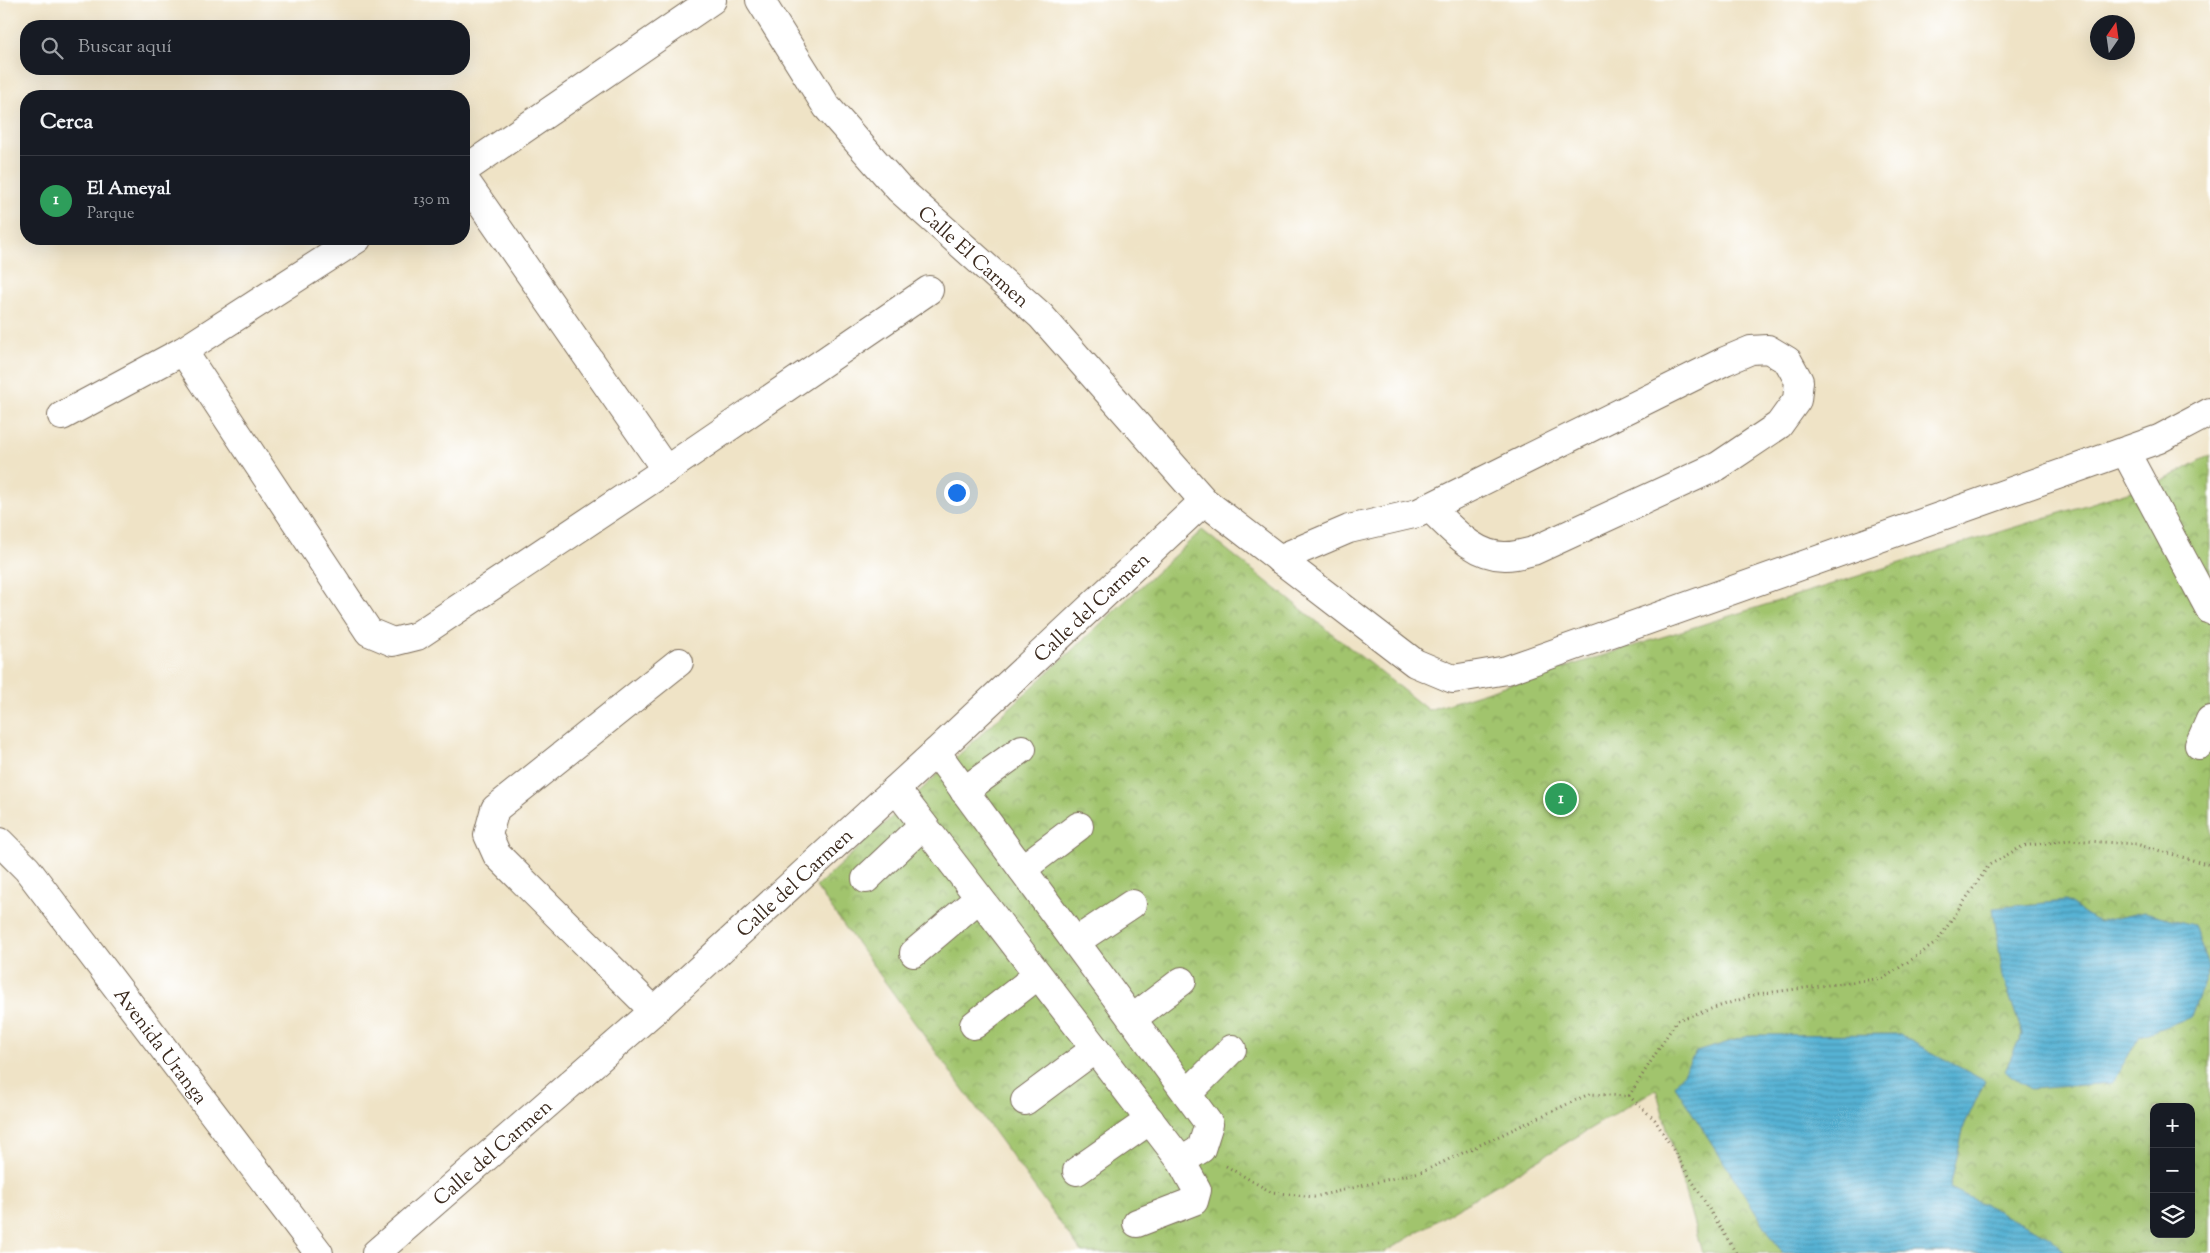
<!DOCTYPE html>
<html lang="es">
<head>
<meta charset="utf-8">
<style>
	:root { --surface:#171b24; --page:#20242c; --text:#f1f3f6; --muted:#9ea1a6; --line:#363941; --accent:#1f6fb2 }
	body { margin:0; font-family:"Sorts Mill Goudy",serif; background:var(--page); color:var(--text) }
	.controls { position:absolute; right:15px; bottom:15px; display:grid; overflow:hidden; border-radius:10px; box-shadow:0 5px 20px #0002 }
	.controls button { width:45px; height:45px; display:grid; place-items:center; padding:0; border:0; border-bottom:1px solid var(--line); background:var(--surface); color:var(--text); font:25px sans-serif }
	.compass { position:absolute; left:2090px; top:15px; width:45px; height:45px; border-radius:50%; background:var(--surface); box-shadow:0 5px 20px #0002; rotate:13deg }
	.you { position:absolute; left:956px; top:492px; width:18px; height:18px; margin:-12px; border:4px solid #fff; border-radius:50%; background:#1a73e8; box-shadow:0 0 0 8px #1a73e833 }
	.badge { display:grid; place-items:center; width:32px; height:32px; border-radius:50%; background:var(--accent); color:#fff; font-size:16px; font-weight:700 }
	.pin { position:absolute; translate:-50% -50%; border:2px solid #fff; box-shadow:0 1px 5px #0006 }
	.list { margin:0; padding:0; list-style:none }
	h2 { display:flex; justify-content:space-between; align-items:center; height:65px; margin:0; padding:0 20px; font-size:21px }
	h2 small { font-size:16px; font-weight:400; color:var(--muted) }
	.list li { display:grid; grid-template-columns:32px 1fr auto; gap:15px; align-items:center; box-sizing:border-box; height:90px; padding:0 20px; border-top:1px solid var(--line) }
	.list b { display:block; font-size:19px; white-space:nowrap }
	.list p { margin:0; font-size:16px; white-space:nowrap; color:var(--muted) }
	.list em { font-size:16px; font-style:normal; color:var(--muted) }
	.icon { flex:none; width:28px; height:28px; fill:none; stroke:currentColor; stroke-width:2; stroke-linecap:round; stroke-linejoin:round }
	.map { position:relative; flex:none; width:2210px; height:1253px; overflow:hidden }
	.search { position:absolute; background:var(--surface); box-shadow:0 5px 20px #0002; left:20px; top:20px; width:450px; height:55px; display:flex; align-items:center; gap:12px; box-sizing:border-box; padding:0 18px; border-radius:20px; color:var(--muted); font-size:19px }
	.panel { position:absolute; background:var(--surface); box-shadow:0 5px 20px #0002; left:20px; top:90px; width:450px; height:155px; border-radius:20px }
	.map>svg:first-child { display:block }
	.park { fill:url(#park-crowns); stroke:#6e7746; fill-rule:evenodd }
	.water { fill:url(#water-rules); stroke:#486e79 }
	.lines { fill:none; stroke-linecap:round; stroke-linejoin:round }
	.minor-casing { stroke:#7a6b59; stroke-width:30 }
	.path { stroke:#7a6b59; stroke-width:3; stroke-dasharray:1 4; stroke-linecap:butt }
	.minor { stroke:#fff; stroke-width:28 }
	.labels { text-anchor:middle; stroke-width:4.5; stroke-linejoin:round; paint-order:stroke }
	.street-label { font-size:20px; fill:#3b2a1e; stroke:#fff }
</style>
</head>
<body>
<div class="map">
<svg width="2210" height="1253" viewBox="0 0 2210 1253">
	<defs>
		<pattern id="park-crowns" width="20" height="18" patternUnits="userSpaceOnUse" patternTransform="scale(1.25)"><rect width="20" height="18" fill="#a1c46d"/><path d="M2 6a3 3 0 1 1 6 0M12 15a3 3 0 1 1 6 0" fill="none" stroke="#849f59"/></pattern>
		<pattern id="water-rules" width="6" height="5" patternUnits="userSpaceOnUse" patternTransform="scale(1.25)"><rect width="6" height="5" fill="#56b2d4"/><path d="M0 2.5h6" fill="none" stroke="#4891ab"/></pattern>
	</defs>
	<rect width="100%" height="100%" fill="#fff"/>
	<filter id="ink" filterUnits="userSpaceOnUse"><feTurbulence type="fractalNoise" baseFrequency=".02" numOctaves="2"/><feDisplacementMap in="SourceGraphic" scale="10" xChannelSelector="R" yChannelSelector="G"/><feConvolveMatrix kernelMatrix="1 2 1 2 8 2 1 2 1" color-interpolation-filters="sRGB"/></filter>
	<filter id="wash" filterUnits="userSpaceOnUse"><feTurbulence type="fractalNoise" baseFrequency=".0096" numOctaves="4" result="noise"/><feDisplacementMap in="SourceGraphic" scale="20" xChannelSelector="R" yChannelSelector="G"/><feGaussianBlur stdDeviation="1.12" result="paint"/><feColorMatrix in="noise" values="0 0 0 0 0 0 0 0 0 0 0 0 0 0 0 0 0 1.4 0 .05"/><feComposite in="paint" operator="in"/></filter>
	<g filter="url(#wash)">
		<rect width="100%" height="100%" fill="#efe3c6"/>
		<path class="park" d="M2210 455V1253H1702L1656 1089 1383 1253H1082L816 887 1202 530 1428 710 2163 481ZM2154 1107H2191V1234H2154Z"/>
		<g class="water">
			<polygon points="2066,901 2098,922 2144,912 2194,925 2209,969 2191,1017 2140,1036 2112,1083 2030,1089 2005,1071 2022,1033 2003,977 1993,908"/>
			<polygon points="1898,1034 1985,1081 1964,1126 1950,1188 2051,1237 2064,1253 1782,1253 1675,1086 1696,1052 1752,1035"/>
		</g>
	</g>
	<g filter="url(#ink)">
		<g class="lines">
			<defs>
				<g id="minor">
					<path id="s1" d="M760 0 827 107 899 189 1041 316 1204 501 1415 663 1453 679 1507 670 2159 439 2210 412"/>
					<polyline points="464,170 712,0"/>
					<polyline points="464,179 666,470"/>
					<polyline points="183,351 369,632 393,642 417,636 666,470 929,290"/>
					<polyline points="62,416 183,351 357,239"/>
					<polyline points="2125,451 2210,610"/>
					<path d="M1279 559 1349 529 1418 513 1725 361 1751 350 1768 349 1788 361 1799 381 1797 400 1779 425 1718 466 1533 551C1525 553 1515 556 1506 556 1474 557 1450 527 1429 507"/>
					<polyline points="2199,745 2210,720"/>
					<polyline points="896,789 1181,1161 1201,1149 1209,1124 936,752"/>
					<polyline points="964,791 1022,749"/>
					<path id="s2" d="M0 842 27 869 319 1253"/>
					<polyline points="1022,869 1079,826"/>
					<polyline points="866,879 923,825"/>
					<polyline points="1075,942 1132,904"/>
					<polyline points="914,953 979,898"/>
					<polyline points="654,1011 497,855 488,835 495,809 679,662"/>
					<polyline points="1132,1019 1182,981"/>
					<polyline points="974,1025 1038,975"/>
					<polyline points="1187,1094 1232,1049"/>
					<polyline points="1025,1101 1095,1049"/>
					<polyline points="1077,1171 1150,1120"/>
					<polyline points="1137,1223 1194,1201 1197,1190 1181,1161"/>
					<path id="s3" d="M376 1253 654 1011 936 752 1204 501"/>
				</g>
			</defs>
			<use href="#minor" class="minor-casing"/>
			<g class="path">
				<polyline points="1629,1096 1677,1020 1757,994 1884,978 1936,943 1989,865 2023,846 2069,840 2136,844 2210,865"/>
				<polyline points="1226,1166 1271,1192 1314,1197 1424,1171 1589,1094 1629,1096 1655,1120 1736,1253"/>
			</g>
			<use href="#minor" class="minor"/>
		</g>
	</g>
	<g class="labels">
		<g class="street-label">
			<text dy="7" stroke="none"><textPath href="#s1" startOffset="336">Calle El Carmen</textPath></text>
			<text dy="7" stroke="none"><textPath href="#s3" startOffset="964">Calle del Carmen</textPath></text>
			<text dy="7" stroke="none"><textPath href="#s3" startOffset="559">Calle del Carmen</textPath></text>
			<text dy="7" stroke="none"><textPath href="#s2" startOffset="260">Avenida Uranga</textPath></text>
			<text dy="7" stroke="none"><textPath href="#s3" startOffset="154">Calle del Carmen</textPath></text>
		</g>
	</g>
</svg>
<div class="controls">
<button>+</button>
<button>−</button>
<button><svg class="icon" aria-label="layers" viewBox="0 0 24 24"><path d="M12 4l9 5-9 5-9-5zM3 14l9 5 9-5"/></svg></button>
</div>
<svg class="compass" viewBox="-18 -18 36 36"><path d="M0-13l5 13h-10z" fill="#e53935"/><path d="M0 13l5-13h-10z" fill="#9ea1a6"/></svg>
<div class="you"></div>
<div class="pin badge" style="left:1561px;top:799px;background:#2e9e5b">1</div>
<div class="search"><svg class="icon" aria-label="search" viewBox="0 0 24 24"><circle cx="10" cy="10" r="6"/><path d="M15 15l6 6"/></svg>Buscar aquí</div>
<section class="panel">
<h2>Cerca<small></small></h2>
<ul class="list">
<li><span class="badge" style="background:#2e9e5b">1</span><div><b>El Ameyal</b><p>Parque</p></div><em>130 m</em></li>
</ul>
</section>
</div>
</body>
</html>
